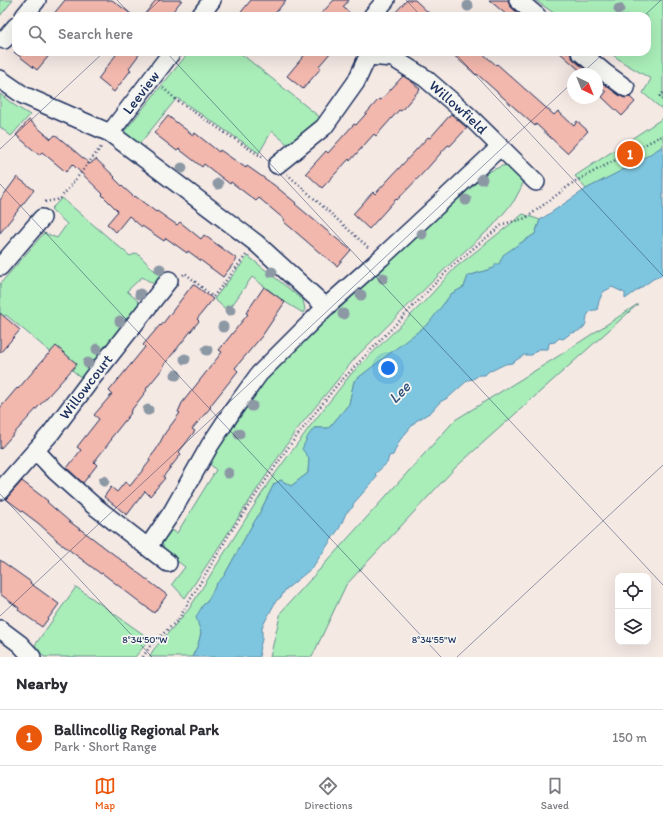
<!DOCTYPE html>
<html lang="en">
<head>
<meta charset="utf-8">
<style>
	:root { --surface:#fff; --page:#f2f2f3; --text:#2b2b33; --muted:#7c7c81; --line:#e1e1e2; --accent:#ea580c }
	body { margin:0; font-family:Itim,sans-serif; background:var(--page); color:var(--text) }
	.controls { position:absolute; right:12px; bottom:12px; display:grid; overflow:hidden; border-radius:8px; box-shadow:0 4px 16px #0002 }
	.controls button { width:36px; height:36px; display:grid; place-items:center; padding:0; border:0; border-bottom:1px solid var(--line); background:var(--surface); color:var(--text); font:20px sans-serif }
	.compass { position:absolute; left:567px; top:68px; width:36px; height:36px; border-radius:50%; background:var(--surface); box-shadow:0 4px 16px #0002; rotate:137deg }
	.you { position:absolute; left:388px; top:368px; width:14px; height:14px; margin:-10px; border:3px solid #fff; border-radius:50%; background:#1a73e8; box-shadow:0 0 0 6px #1a73e833 }
	.badge { display:grid; place-items:center; width:26px; height:26px; border-radius:50%; background:var(--accent); color:#fff; font-size:13px; font-weight:700 }
	.pin { position:absolute; translate:-50% -50%; border:2px solid #fff; box-shadow:0 1px 4px #0006 }
	.list { margin:0; padding:0; list-style:none }
	h2 { display:flex; justify-content:space-between; align-items:center; height:52px; margin:0; padding:0 16px; font-size:17px }
	h2 small { font-size:13px; font-weight:400; color:var(--muted) }
	.list li { display:grid; grid-template-columns:26px 1fr auto; gap:12px; align-items:center; box-sizing:border-box; height:56px; padding:0 16px; border-top:1px solid var(--line) }
	.list b { display:block; font-size:15px; white-space:nowrap }
	.list p { margin:0; font-size:13px; white-space:nowrap; color:var(--muted) }
	.list em { font-size:13px; font-style:normal; color:var(--muted) }
	.icon { flex:none; width:22px; height:22px; fill:none; stroke:currentColor; stroke-width:2; stroke-linecap:round; stroke-linejoin:round }
	.map { position:relative; flex:none; width:663px; height:657px; overflow:hidden }
	.search { position:absolute; background:var(--surface); box-shadow:0 4px 16px #0002; left:12px; right:12px; top:12px; height:44px; display:flex; align-items:center; gap:10px; box-sizing:border-box; padding:0 14px; border-radius:12px; color:var(--muted); font-size:15px }
	.sheet { height:108px; background:var(--surface) }
	nav { display:flex; justify-content:space-around; align-items:center; box-sizing:border-box; height:56px; border-top:1px solid var(--line); background:var(--surface); font-size:11px; color:var(--muted) }
	nav a { display:grid; justify-items:center; gap:2px }
	nav .on { color:var(--accent) }
	.map>svg:first-child { display:block }
	.green { fill:#a9edb8; stroke:#628e8b }
	.water { fill:#7ec6df; stroke:#568aab }
	.building { fill:#f2b7ad; stroke:#1b2f5e }
	.lines { fill:none; stroke-linecap:round; stroke-linejoin:round }
	.minor-casing { stroke:#1b2f5e; stroke-width:20 }
	.path { stroke:#1b2f5e; stroke-width:2.5; stroke-dasharray:1 3; stroke-linecap:butt }
	.minor { stroke:#f6f6f2; stroke-width:17 }
	.tree { fill:#8c98a4 }
	.ticks { fill:none; stroke:#1b2f5e; stroke-width:1; stroke-opacity:0.45 }
	.labels { text-anchor:middle; stroke-width:3.5; stroke-linejoin:round; paint-order:stroke }
	.street-label { font-size:15px; fill:#1b2f5e; stroke:#f6f6f2 }
	.water-label { font-size:16px; font-style:italic; fill:#34557e; stroke:#f6f6f2 }
	.ticks-label { font-size:10px; text-anchor:middle; fill:#1b2f5e; stroke:#f6f6f2; stroke-width:3.5; stroke-linejoin:round; paint-order:stroke }
</style>
</head>
<body>
<div class="map">
<svg width="663" height="657" viewBox="0 0 663 657">
	<rect width="100%" height="100%" fill="#f5e9e4"/>
	<filter id="ink" filterUnits="userSpaceOnUse"><feTurbulence type="fractalNoise" baseFrequency=".025" numOctaves="2"/><feDisplacementMap in="SourceGraphic" scale="8" xChannelSelector="R" yChannelSelector="G"/><feConvolveMatrix kernelMatrix="1 2 1 2 8 2 1 2 1" color-interpolation-filters="sRGB"/></filter>
	<g filter="url(#ink)">
		<g class="green">
			<polygon points="0,0 13,0 0,16"/>
			<polygon points="535,0 663,0 663,110 643,93 651,79 624,63 609,52 647,52 647,16 558,16"/>
			<polygon points="189,52 239,52 322,119 293,149 272,131 259,153 177,98 137,147 123,133"/>
			<polygon points="0,94 14,105 30,115 11,136 0,127"/>
			<polygon points="663,118 663,146 641,161 586,189 575,176"/>
			<path d="M514 165 522 174V186L514 201 492 227 449 265 356 357 295 432 185 598 172 584 185 567C178 561 159 551 163 540 164 536 168 532 170 529L177 533 216 470 209 463 269 375 373 277 488 172 502 166Z"/>
			<polygon points="62,198 130,256 137,253 160,276 154,284 142,277 127,291 141,304 84,380 6,315 0,319 0,284 44,233 57,238 67,224 51,209"/>
			<polygon points="523,214 540,220 535,234 519,244 499,264 494,268 468,276 464,287 451,294 430,323 354,381 349,404 329,428 314,428 309,458 308,473 291,486 281,480 274,484 258,516 251,527 224,576 217,583 207,602 203,605 201,633 198,645 192,657 149,657 154,649 189,609 269,482 311,425 351,374 425,301 455,268"/>
			<polygon points="248,256 303,300 305,309 303,313 285,302 252,277 228,311 214,299"/>
			<polygon points="638,304 456,467 346,585 312,657 270,657 281,612 455,420 557,357"/>
			<polygon points="76,587 150,639 135,657 44,657 35,645"/>
		</g>
		<path class="water" d="M663 146V275L653 279 625 299V293L612 287 603 292 599 301 597 310C595 310 592 310 591 311 583 316 590 325 580 330 576 332 575 333 571 333L563 339 559 338 555 342 549 343 548 349H538L532 355H524L512 363 505 364 493 370 489 371 485 375H479L473 379 468 380 449 397 440 402 431 412 416 421 400 440 396 448 393 455 389 456 387 463 375 474 377 477 353 504V507L346 513 340 527 312 568 285 590 281 597 276 601 262 627V639L259 651 260 657H192L198 645 201 633 196 617 203 605 207 602 217 583 224 576 251 527 258 516 274 484 281 480 291 486 308 473 309 458 302 449 308 436 314 428H329L349 404 354 381 429 323 451 294 464 287 468 276 494 268 496 264H499L503 255 519 244 535 234 540 220 586 189 634 164Z"/>
		<g class="building">
			<polygon points="65,0 112,0 134,16 52,16"/>
			<polygon points="156,0 182,0 169,16 143,16"/>
			<polygon points="251,0 286,0 273,16 238,16"/>
			<polygon points="334,0 349,0 343,7 353,16 319,16"/>
			<polygon points="407,0 415,0 432,16 392,16"/>
			<polygon points="489,0 508,0 509,4 511,7 521,16 508,16"/>
			<polygon points="14,52 52,52 37,70"/>
			<polygon points="118,52 141,52 129,68 131,70 114,92 98,79"/>
			<polygon points="307,52 331,52 319,66 321,68 303,89 287,76"/>
			<polygon points="450,52 481,52 496,65 497,64 554,115 558,111 574,126 577,121 588,131 567,153 536,124 535,126 477,74 476,75"/>
			<polygon points="559,52 570,52 571,56 574,60 591,74 584,74"/>
			<polygon points="403,76 411,81 420,89 401,111 399,110 376,136 374,134 350,161 349,159 322,188 306,173 326,151 328,153 354,124 356,125 379,99 381,100"/>
			<polygon points="597,79 620,96 625,98 630,97 635,102 622,116 602,97 606,92 597,85"/>
			<polygon points="451,114 467,128 450,146 448,145 424,172 397,200 396,199 369,229 353,214 373,192 375,194 428,137 430,138"/>
			<polygon points="168,116 193,135 195,133 219,152 220,150 246,168 247,166 274,185 296,203 295,204 332,235 351,250 337,266 319,252 283,221 285,220 259,198 256,201 231,182 230,184 204,164 202,167 179,149 177,151 154,133"/>
			<polygon points="29,120 51,139 55,135 57,136 90,164 96,159 115,177 114,178 124,188 134,197 135,196 156,212 157,211 177,225 180,222 201,239 204,235 237,259 223,277 188,251 187,253 166,238 164,241 142,226 142,227 129,216 116,232 107,224 118,211 102,195 103,194 72,164 66,172 42,152 39,155 16,135"/>
			<polygon points="17,177 34,190 0,233 0,200"/>
			<polygon points="193,284 213,299 197,319 199,321 163,366 164,367 146,389 147,390 130,412 131,413 111,438 112,439 94,462 97,465 83,483 67,468 81,450 77,447 99,419 94,415 112,394 109,391 145,347 143,345 160,325 161,326"/>
			<polygon points="264,287 285,302 262,336 235,368 238,371 210,406 211,407 192,429 195,431 179,452 181,454 163,477 165,478 150,496 145,491 127,515 104,497 111,487 117,492 125,482 130,486 150,461 149,459 156,450 165,433 180,413 178,412 182,403 222,352 219,350 248,314 246,313"/>
			<polygon points="0,313 20,330 0,353"/>
			<polygon points="56,346 77,364 0,449 0,408 17,388 18,389 48,354 48,355"/>
			<polygon points="22,481 48,501 47,502 70,522 91,537 167,595 154,613 102,573 101,574 56,540 57,540 38,523 6,499"/>
			<polygon points="0,560 31,582 30,583 59,604 42,627 18,610 19,608 0,594"/>
		</g>
		<g class="lines">
			<defs>
				<g id="minor">
					<polyline points="518,0 537,16"/>
					<polyline points="24,16 37,0"/>
					<polyline points="200,16 212,0"/>
					<polyline points="372,16 386,0"/>
					<polyline points="4,40 16,26"/>
					<polyline points="580,52 604,72 626,88"/>
					<path id="s1" d="M368 56 393 58 425 78 470 117 536 182"/>
					<polyline points="0,79 23,95 110,133 256,243 326,307"/>
					<path id="s2" d="M110 133 172 52"/>
					<polyline points="277,165 324,127 356,82 368,56 367,52"/>
					<polyline points="0,267 42,218"/>
					<polyline points="36,451 56,472 93,505 168,563"/>
					<path id="s3" d="M0 491 51 433 93 377 169 280"/>
					<polyline points="148,547 172,512 210,445 233,410 259,374 326,307 381,258 500,147"/>
					<polyline points="0,629 20,644 32,657"/>
				</g>
			</defs>
			<use href="#minor" class="minor-casing"/>
			<g class="path">
				<polyline points="163,88 179,102 251,150 264,158"/>
				<polyline points="663,93 660,96 663,100"/>
				<polyline points="287,174 370,249"/>
				<polyline points="45,202 60,199 102,146"/>
				<polyline points="183,275 185,273 213,297 247,254"/>
				<polyline points="143,657 150,646 178,620 230,533 290,445 337,385 452,266 503,224 526,218 574,182 663,135"/>
			</g>
			<use href="#minor" class="minor"/>
		</g>
		<g class="tree">
			<circle cx="468" cy="6" r="5.5"/>
			<circle cx="619" cy="9" r="5.5"/>
			<circle cx="182" cy="168" r="5.5"/>
			<circle cx="482" cy="179" r="5.5"/>
			<circle cx="218" cy="184" r="5.5"/>
			<circle cx="466" cy="200" r="5.5"/>
			<circle cx="422" cy="234" r="5.5"/>
			<circle cx="160" cy="269" r="5.5"/>
			<circle cx="272" cy="272" r="5.5"/>
			<circle cx="383" cy="278" r="5.5"/>
			<circle cx="140" cy="294" r="5.5"/>
			<circle cx="361" cy="295" r="5.5"/>
			<circle cx="230" cy="310" r="5.5"/>
			<circle cx="343" cy="314" r="5.5"/>
			<circle cx="120" cy="321" r="5.5"/>
			<circle cx="223" cy="327" r="5.5"/>
			<circle cx="97" cy="349" r="5.5"/>
			<circle cx="207" cy="350" r="5.5"/>
			<circle cx="185" cy="359" r="5.5"/>
			<circle cx="88" cy="363" r="5.5"/>
			<circle cx="176" cy="375" r="5.5"/>
			<circle cx="252" cy="406" r="5.5"/>
			<circle cx="148" cy="410" r="5.5"/>
			<circle cx="239" cy="434" r="5.5"/>
			<circle cx="228" cy="473" r="5.5"/>
			<circle cx="104" cy="481" r="5.5"/>
		</g>
	</g>
	<path class="ticks" d="M117 0 132 16M406 0 421 16M143 16 160 0M644 16 661 0M166 52 663 585M454 52 663 276M581 74 605 52M0 149 104 52M0 184 441 657M0 494 152 657M0 616 573 82M457 657 663 465"/>
	<g class="labels">
		<g class="street-label">
			<text dy="5" stroke="none"><textPath href="#s2" startOffset="51">Leeview</textPath></text>
			<text dy="5" stroke="none"><textPath href="#s1" startOffset="107">Willowfield</textPath></text>
			<text dy="5" stroke="none"><textPath href="#s3" startOffset="135">Willowcourt</textPath></text>
		</g>
		<g class="water-label">
			<text transform="translate(399 392) rotate(-45)" y="6">Lee</text>
		</g>
	</g>
	<g class="ticks-label">
		<text x="145" y="643">8°34'50"W</text>
		<text x="434" y="643">8°34'55"W</text>
	</g>
</svg>
<div class="controls">
<button><svg class="icon" aria-label="locate" viewBox="0 0 24 24"><circle cx="12" cy="12" r="6"/><path d="M12 2v4M12 18v4M2 12h4M18 12h4"/></svg></button>
<button><svg class="icon" aria-label="layers" viewBox="0 0 24 24"><path d="M12 4l9 5-9 5-9-5zM3 14l9 5 9-5"/></svg></button>
</div>
<svg class="compass" viewBox="-18 -18 36 36"><path d="M0-13l5 13h-10z" fill="#e53935"/><path d="M0 13l5-13h-10z" fill="#7c7c81"/></svg>
<div class="you"></div>
<div class="pin badge" style="left:630px;top:154px">1</div>
<div class="search"><svg class="icon" aria-label="search" viewBox="0 0 24 24"><circle cx="10" cy="10" r="6"/><path d="M15 15l6 6"/></svg>Search here</div>
</div>
<section class="sheet">
<h2>Nearby<small></small></h2>
<ul class="list">
<li><span class="badge">1</span><div><b>Ballincollig Regional Park</b><p>Park · Short Range</p></div><em>150 m</em></li>
</ul>
</section>
<nav>
<a class="on"><svg class="icon" aria-label="map" viewBox="0 0 24 24"><path d="M3 6l6-2 6 2 6-2v14l-6 2-6-2-6 2zM9 4v14M15 6v14"/></svg>Map</a>
<a><svg class="icon" aria-label="directions" viewBox="0 0 24 24"><path d="M12 3l9 9-9 9-9-9zM9 14v-3h6M13 9l2 2-2 2"/></svg>Directions</a>
<a><svg class="icon" aria-label="saved" viewBox="0 0 24 24"><path d="M7 4h10v16l-5-4-5 4z"/></svg>Saved</a>
</nav>
</body>
</html>
